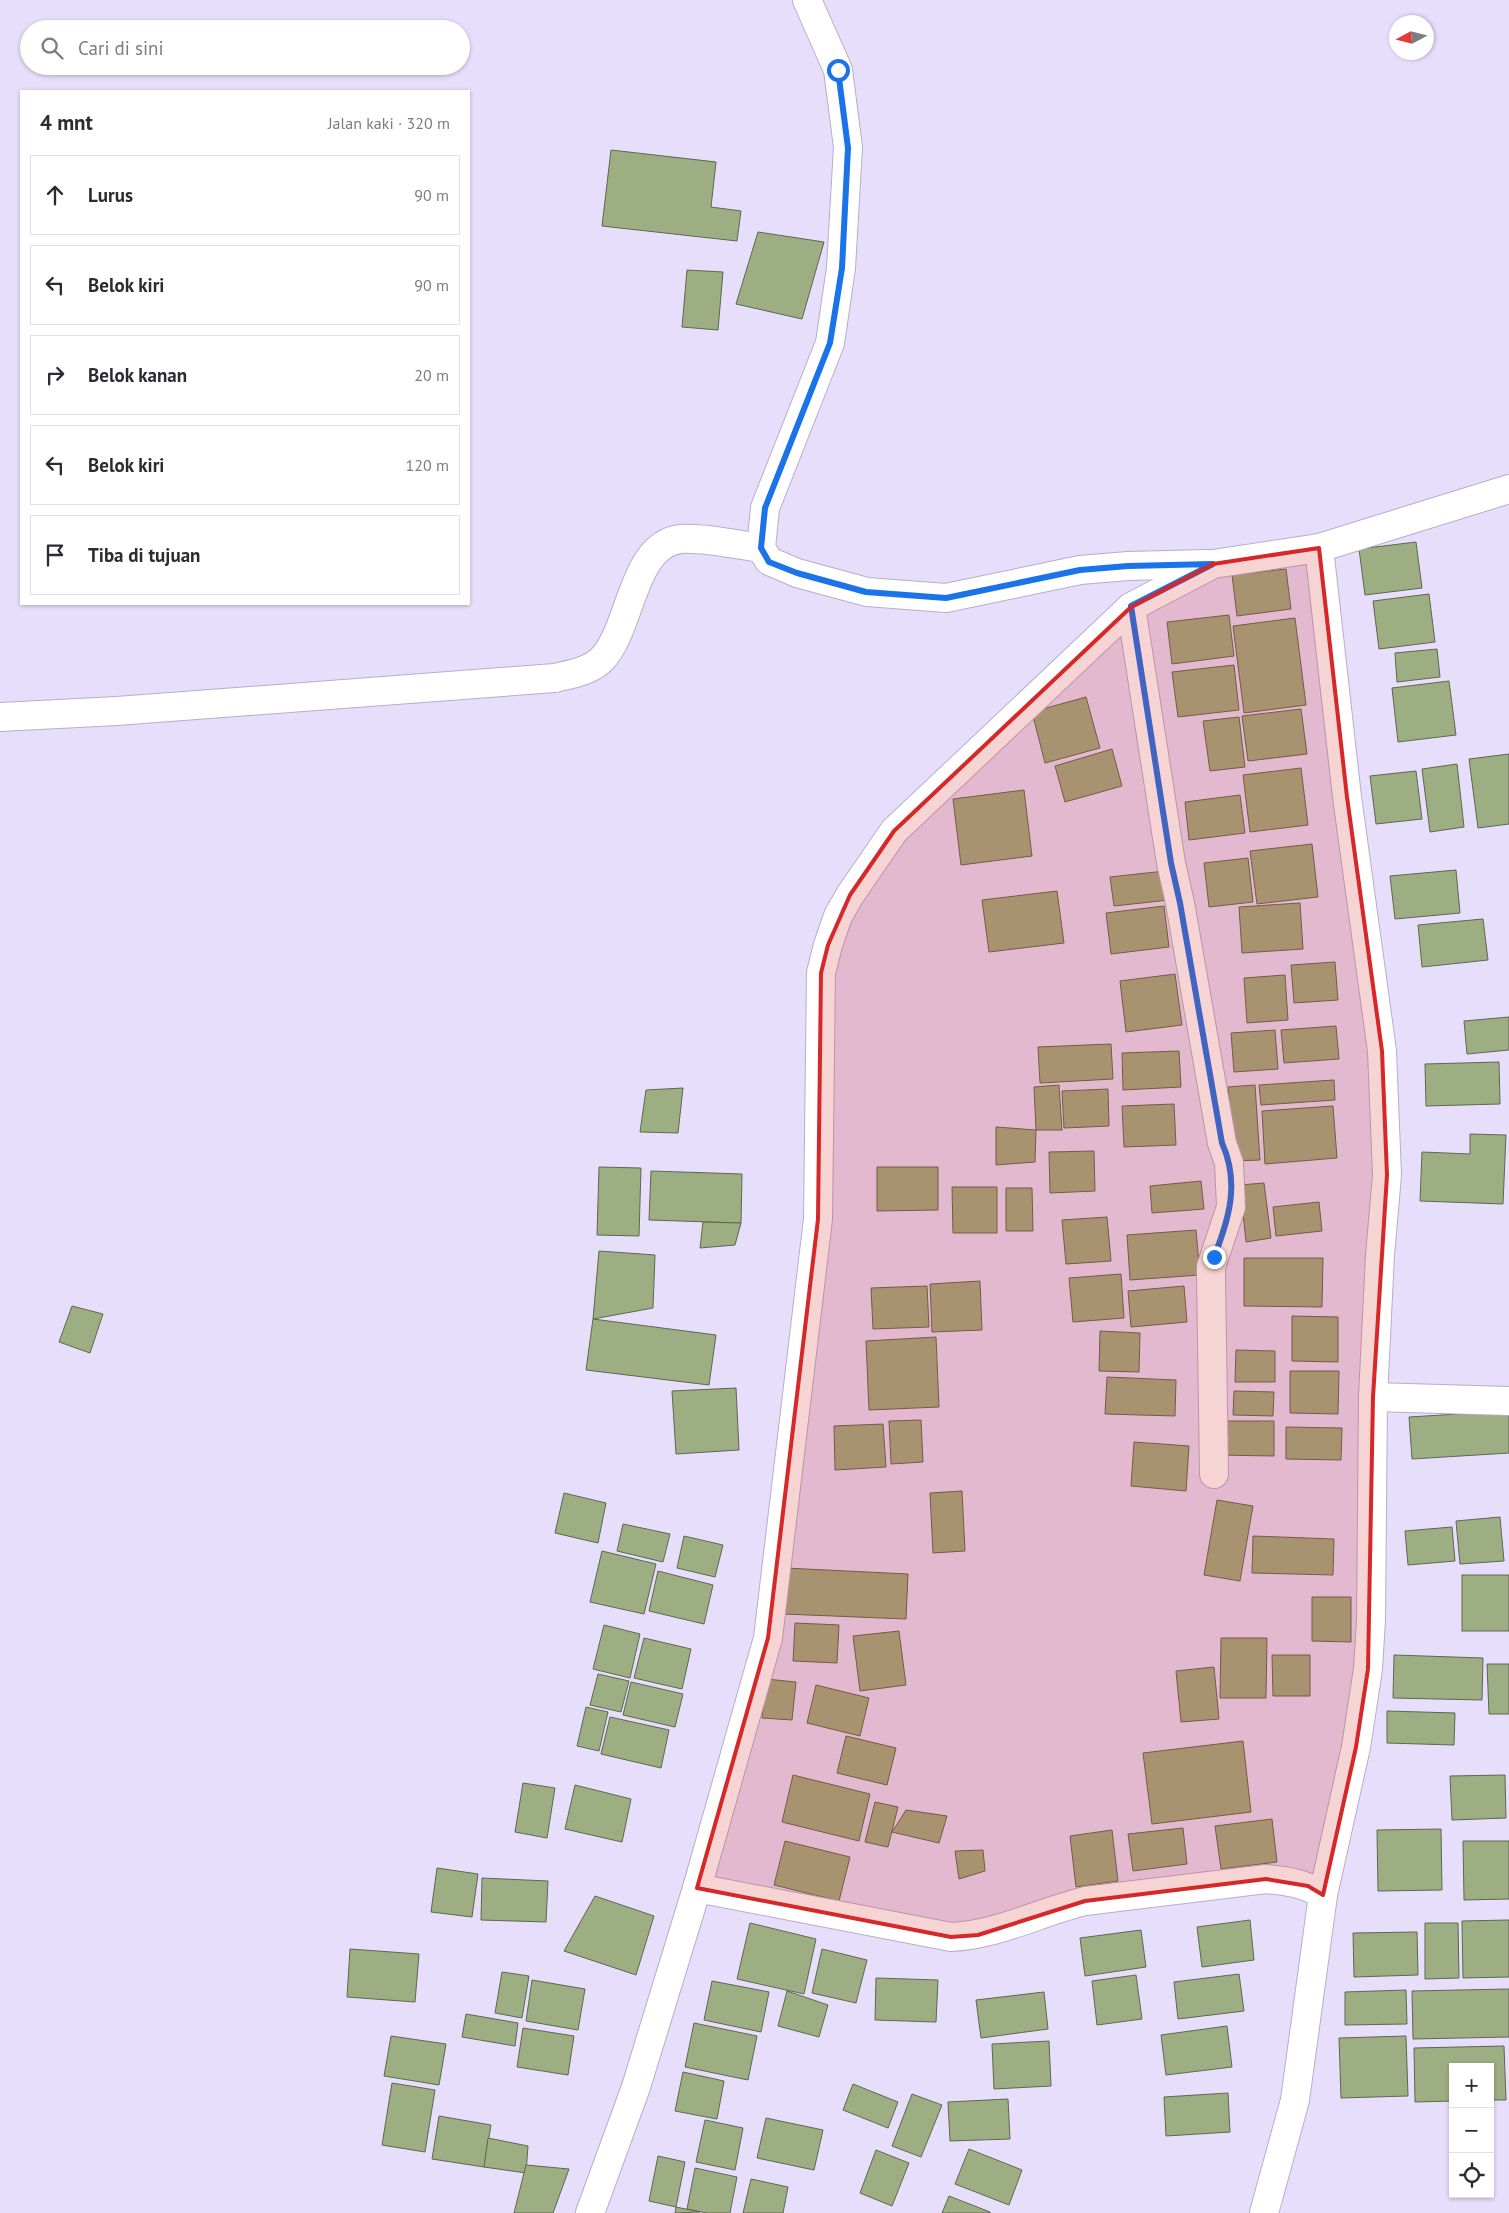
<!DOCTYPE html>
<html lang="id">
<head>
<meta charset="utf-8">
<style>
	:root { --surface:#fff; --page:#f7f7f7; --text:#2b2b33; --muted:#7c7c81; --line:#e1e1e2 }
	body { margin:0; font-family:"PT Sans",sans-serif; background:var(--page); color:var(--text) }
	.controls { position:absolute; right:15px; bottom:15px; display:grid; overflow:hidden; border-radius:0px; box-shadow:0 1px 4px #0004 }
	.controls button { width:45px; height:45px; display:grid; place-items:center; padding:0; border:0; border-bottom:1px solid var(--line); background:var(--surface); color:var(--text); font:25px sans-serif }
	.compass { position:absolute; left:1389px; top:15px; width:45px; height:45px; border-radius:50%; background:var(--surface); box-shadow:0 1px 4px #0004; rotate:263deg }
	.stop { position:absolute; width:15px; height:15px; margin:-11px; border:4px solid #1a73e8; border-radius:50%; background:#fff }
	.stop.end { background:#1a73e8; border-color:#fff; box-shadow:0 1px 5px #0008 }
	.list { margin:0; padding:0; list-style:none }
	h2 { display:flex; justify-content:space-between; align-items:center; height:65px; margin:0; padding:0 20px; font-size:21px }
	h2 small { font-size:16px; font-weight:400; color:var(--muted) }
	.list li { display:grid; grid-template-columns:32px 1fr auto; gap:15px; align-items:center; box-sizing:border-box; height:80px; margin:0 10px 10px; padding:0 10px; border:1px solid var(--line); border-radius:0px }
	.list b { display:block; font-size:19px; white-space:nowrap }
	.list em { font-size:16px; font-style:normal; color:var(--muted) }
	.icon { flex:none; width:28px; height:28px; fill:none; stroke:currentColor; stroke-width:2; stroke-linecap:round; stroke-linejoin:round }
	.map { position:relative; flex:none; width:1509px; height:2213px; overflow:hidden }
	.search { position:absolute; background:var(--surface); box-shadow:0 1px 4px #0004; left:20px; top:20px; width:450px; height:55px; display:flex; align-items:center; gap:12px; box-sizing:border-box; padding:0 18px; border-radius:28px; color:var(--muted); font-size:19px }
	.panel { position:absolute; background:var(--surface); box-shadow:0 1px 4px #0004; left:20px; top:90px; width:450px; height:515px; border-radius:0px }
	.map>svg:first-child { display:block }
	.building { fill:#9dae83; stroke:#5e674f }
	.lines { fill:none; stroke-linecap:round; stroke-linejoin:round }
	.minor-casing { stroke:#b6aec9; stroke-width:30 }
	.minor { stroke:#fff; stroke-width:28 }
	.route { stroke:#1a73e8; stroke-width:6 }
	.marked { fill:#d62828; fill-opacity:0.2; stroke:#d62828; stroke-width:4; stroke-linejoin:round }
</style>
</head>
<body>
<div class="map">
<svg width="1509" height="2213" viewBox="0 0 1509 2213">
	<rect width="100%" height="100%" fill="#e7defb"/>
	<g class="building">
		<polygon points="611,150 716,162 711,207 741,211 737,241 602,226"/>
		<polygon points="758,232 824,242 802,319 736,304"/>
		<polygon points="687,270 723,272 718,330 682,327"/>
		<polygon points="1416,542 1422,588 1365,595 1359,549"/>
		<polygon points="1286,569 1291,609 1237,616 1232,575"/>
		<polygon points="1429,594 1435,642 1379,649 1373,601"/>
		<polygon points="1229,615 1234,656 1172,664 1167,622"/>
		<polygon points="1295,618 1306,705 1244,713 1233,626"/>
		<polygon points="1437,649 1440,677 1397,682 1395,653"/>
		<polygon points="1234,665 1239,710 1178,717 1172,672"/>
		<polygon points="1449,681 1456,735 1398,742 1392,688"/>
		<polygon points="1086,697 1100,748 1045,763 1032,712"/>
		<polygon points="1301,709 1307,754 1248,761 1242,716"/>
		<polygon points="1239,717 1245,767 1210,771 1203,721"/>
		<polygon points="1112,749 1122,786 1065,802 1055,766"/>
		<polygon points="1509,754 1509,824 1478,828 1469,759"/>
		<polygon points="1457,764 1464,827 1430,832 1422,769"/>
		<polygon points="1301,768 1308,825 1250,832 1243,775"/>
		<polygon points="1416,771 1422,819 1376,824 1370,776"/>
		<polygon points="1024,790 1032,856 961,865 953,799"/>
		<polygon points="1240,795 1245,833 1189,840 1185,802"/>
		<polygon points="1312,844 1318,897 1257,904 1250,851"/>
		<polygon points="1248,858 1253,902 1209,907 1204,863"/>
		<polygon points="1456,870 1460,913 1395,919 1390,876"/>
		<polygon points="1165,871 1169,900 1114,906 1110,877"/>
		<polygon points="1057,891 1064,943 989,952 982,900"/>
		<polygon points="1300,903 1303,949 1242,953 1239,907"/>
		<polygon points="1164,906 1169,947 1111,954 1106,913"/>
		<polygon points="1483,919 1488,960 1422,967 1418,925"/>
		<polygon points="1335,962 1338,1000 1294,1003 1291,965"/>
		<polygon points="1175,974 1182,1025 1126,1032 1120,981"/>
		<polygon points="1285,975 1288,1020 1247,1023 1244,978"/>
		<polygon points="1509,1017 1509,1050 1467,1054 1464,1021"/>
		<polygon points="1336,1026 1339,1059 1284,1063 1281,1030"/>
		<polygon points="1275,1030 1278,1069 1234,1072 1231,1033"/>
		<polygon points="1111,1044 1113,1079 1040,1083 1038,1047"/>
		<polygon points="1179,1051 1181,1087 1123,1090 1122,1053"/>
		<polygon points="1499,1062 1500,1104 1426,1106 1425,1064"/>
		<polygon points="1334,1080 1335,1100 1261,1105 1259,1085"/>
		<polygon points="1059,1085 1062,1130 1036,1130 1034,1087"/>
		<polygon points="1255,1085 1260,1160 1234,1161 1228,1087"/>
		<polygon points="683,1088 678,1133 640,1132 646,1090"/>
		<polygon points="1108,1089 1109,1126 1064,1128 1062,1091"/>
		<polygon points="1174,1104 1176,1145 1124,1147 1122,1106"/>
		<polygon points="1333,1106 1337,1158 1265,1164 1262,1111"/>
		<polygon points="996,1127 1036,1130 1035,1162 996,1165"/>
		<polygon points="1470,1134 1506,1135 1503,1204 1420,1201 1422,1152 1470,1154"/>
		<polygon points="1094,1151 1095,1191 1050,1193 1049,1152"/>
		<polygon points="599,1167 641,1168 639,1236 597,1235"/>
		<polygon points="877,1167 938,1167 938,1210 877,1211"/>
		<polygon points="651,1171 742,1174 741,1223 649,1220"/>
		<polygon points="1201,1181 1204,1209 1152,1213 1150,1186"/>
		<polygon points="1264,1183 1271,1238 1246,1242 1240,1185"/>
		<polygon points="952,1187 997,1187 997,1233 953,1233"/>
		<polygon points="1006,1188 1032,1188 1033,1231 1006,1231"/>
		<polygon points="1319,1202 1322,1231 1276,1236 1273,1207"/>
		<polygon points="1107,1217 1111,1261 1066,1264 1062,1220"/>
		<polygon points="703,1222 741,1223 735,1245 700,1248"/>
		<polygon points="1196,1230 1200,1275 1130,1280 1127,1235"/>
		<polygon points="599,1251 655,1255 653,1308 593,1319"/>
		<polygon points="1244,1258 1323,1258 1322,1307 1244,1306"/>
		<polygon points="1121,1274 1124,1318 1073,1322 1069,1278"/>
		<polygon points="980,1281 982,1330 932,1332 930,1284"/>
		<polygon points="927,1286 929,1327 873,1329 871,1288"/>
		<polygon points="1184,1286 1187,1322 1131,1327 1128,1291"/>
		<polygon points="72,1306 103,1314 90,1353 59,1342"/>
		<polygon points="1292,1316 1338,1317 1338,1362 1292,1361"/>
		<polygon points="593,1319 716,1335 709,1385 586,1370"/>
		<polygon points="1100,1331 1140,1333 1139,1372 1099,1371"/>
		<polygon points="936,1337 939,1407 869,1410 866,1341"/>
		<polygon points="1236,1350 1275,1351 1275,1382 1235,1382"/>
		<polygon points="1290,1371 1339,1371 1338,1414 1290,1413"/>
		<polygon points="1107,1377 1176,1380 1175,1416 1105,1414"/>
		<polygon points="736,1388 739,1450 676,1454 672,1391"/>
		<polygon points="1234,1391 1274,1392 1273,1416 1233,1415"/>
		<polygon points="1509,1411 1509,1453 1412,1459 1409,1417"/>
		<polygon points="921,1420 923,1462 891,1464 889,1421"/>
		<polygon points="1216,1421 1274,1421 1274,1456 1216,1455"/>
		<polygon points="883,1424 886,1467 835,1470 834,1426"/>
		<polygon points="1286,1427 1342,1428 1341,1460 1286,1459"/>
		<polygon points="1134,1442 1189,1446 1186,1491 1131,1486"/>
		<polygon points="962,1491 965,1551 933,1553 930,1493"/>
		<polygon points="564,1493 606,1503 598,1543 555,1533"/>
		<polygon points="1217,1500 1253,1506 1240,1581 1204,1575"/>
		<polygon points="1500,1517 1504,1561 1460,1564 1456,1521"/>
		<polygon points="623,1524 670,1534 663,1562 617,1551"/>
		<polygon points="1452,1527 1455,1561 1408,1565 1405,1531"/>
		<polygon points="684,1536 723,1545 715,1577 677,1568"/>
		<polygon points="1253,1536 1334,1539 1333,1575 1252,1573"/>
		<polygon points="602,1551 656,1564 644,1614 590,1602"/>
		<polygon points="785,1568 908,1574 906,1619 784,1614"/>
		<polygon points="658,1571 713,1585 704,1624 649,1611"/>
		<rect x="1462" y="1575" width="47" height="56"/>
		<polygon points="1312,1597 1351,1597 1351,1642 1312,1641"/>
		<polygon points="795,1623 839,1625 837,1663 793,1661"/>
		<polygon points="604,1625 640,1634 630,1678 593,1669"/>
		<polygon points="899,1631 906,1685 860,1691 853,1636"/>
		<polygon points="644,1638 691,1649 682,1689 634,1678"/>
		<polygon points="1221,1638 1267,1638 1266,1698 1220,1698"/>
		<polygon points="1272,1655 1310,1655 1310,1696 1273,1696"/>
		<polygon points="1394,1655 1483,1658 1482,1700 1393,1698"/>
		<polygon points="1487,1664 1509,1664 1509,1714 1489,1714"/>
		<polygon points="1214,1667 1219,1719 1181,1722 1176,1671"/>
		<polygon points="598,1674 629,1681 621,1712 590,1705"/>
		<polygon points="766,1679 796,1682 792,1720 762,1718"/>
		<polygon points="631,1682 683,1694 675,1727 623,1715"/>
		<polygon points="816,1685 869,1698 860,1736 807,1723"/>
		<polygon points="586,1707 608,1712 599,1751 577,1746"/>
		<polygon points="1387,1711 1455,1713 1454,1745 1387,1743"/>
		<polygon points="610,1717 669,1730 661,1768 601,1754"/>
		<polygon points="846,1736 896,1748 887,1785 837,1773"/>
		<polygon points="1243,1741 1251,1812 1152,1824 1143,1753"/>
		<polygon points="793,1775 870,1794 859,1841 782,1822"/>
		<polygon points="1505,1775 1506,1818 1452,1820 1450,1776"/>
		<polygon points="523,1783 555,1788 547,1838 515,1832"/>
		<polygon points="575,1785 631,1799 622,1842 565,1829"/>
		<polygon points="875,1802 898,1807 888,1847 865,1842"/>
		<polygon points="906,1810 947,1816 939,1843 892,1832"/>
		<polygon points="1272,1819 1277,1862 1221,1869 1215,1826"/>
		<polygon points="1183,1828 1187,1864 1133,1871 1128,1834"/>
		<polygon points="1441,1829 1442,1890 1378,1891 1377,1830"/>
		<polygon points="1112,1830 1118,1881 1076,1887 1070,1836"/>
		<polygon points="785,1841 850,1857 839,1901 774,1885"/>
		<polygon points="1463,1841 1509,1841 1509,1899 1464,1900"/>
		<polygon points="983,1850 985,1871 959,1879 955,1851"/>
		<polygon points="437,1868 478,1874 472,1917 431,1912"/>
		<polygon points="482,1878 548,1881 546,1922 481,1920"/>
		<polygon points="595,1896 654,1916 636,1975 564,1951"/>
		<polygon points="1250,1920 1254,1960 1202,1967 1197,1927"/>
		<polygon points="1509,1920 1509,1977 1463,1978 1462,1921"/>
		<polygon points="750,1923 816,1939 804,1994 737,1979"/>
		<polygon points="1425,1923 1458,1923 1459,1978 1425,1979"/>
		<polygon points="1141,1930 1146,1967 1085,1976 1080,1938"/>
		<polygon points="1417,1932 1418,1975 1354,1977 1353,1933"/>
		<polygon points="350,1949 419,1954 415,2002 347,1997"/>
		<polygon points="822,1949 867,1960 856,2003 812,1993"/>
		<polygon points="502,1972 529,1976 522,2018 495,2013"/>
		<polygon points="1239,1974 1244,2011 1178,2019 1174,1982"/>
		<polygon points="1136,1975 1142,2019 1097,2025 1092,1981"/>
		<polygon points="876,1978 938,1980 936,2022 875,2020"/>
		<polygon points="532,1980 585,1989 578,2030 526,2021"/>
		<polygon points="712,1981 769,1992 761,2032 704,2020"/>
		<polygon points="1509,1989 1509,2037 1413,2039 1412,1991"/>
		<polygon points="1406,1990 1407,2024 1345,2025 1345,1992"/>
		<polygon points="787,1991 828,2005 819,2037 778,2026"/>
		<polygon points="1044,1992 1048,2029 981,2038 976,2000"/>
		<polygon points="466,2014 518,2023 515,2046 462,2037"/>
		<polygon points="694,2023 757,2036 748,2080 685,2067"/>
		<polygon points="1227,2026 1232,2067 1166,2075 1161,2035"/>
		<polygon points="523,2028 574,2036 568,2075 517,2067"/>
		<polygon points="391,2036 446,2044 439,2085 384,2076"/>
		<polygon points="1406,2036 1408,2096 1341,2098 1339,2038"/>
		<polygon points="1049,2041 1051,2086 994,2089 992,2044"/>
		<polygon points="1504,2046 1506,2100 1490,2100 1490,2067 1453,2067 1453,2101 1415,2102 1414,2048"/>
		<polygon points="683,2072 724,2081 717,2119 675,2111"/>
		<polygon points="392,2083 435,2090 425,2152 382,2145"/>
		<polygon points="853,2084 898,2102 888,2128 843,2110"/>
		<polygon points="1228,2093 1230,2132 1166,2136 1164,2097"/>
		<polygon points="912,2094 942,2105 921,2157 892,2146"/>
		<polygon points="1008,2099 1010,2139 950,2141 948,2102"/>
		<polygon points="439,2116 491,2125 484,2167 432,2159"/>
		<polygon points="766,2118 823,2130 814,2170 757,2158"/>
		<polygon points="705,2120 743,2128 735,2170 696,2162"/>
		<polygon points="488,2138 528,2146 526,2173 484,2167"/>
		<polygon points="969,2149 1022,2170 1009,2205 955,2184"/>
		<polygon points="876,2150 909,2163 892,2206 860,2193"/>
		<polygon points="658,2156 685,2162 676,2207 649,2201"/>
		<polygon points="526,2165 569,2169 553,2213 514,2213"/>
		<polygon points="695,2168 737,2177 730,2213 707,2213 687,2209"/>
		<polygon points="751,2179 788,2187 783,2213 743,2213"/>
		<polygon points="949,2196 990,2212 990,2213 942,2213"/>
		<polygon points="676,2207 700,2212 675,2213"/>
	</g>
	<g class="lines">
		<defs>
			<g id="minor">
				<polyline points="807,0 838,70 848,147 841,268 830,343 765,508 761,548 769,561 797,573 867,592 946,598 1080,570 1128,566 1207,564"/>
				<polyline points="1131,607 1171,863 1180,903 1222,1143 1229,1163 1231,1207 1211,1267 1211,1276 1214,1474"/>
				<path d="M0 717 117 711 555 678C572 674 591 671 603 658 632 626 632 544 681 539 702 537 739 545 761 548"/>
				<polyline points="1373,1397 1509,1401"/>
				<path d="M697 1888 951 1937C998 1935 1040 1912 1085 1901L1266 1879C1287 1881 1304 1883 1323 1895"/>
				<polyline points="590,2213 636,2087 697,1888 768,1638 818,1219 821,973 828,945 838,916 850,895 894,831 1131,607 1213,564 1319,548 1509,489"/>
				<polyline points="1264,2213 1295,2100 1323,1895 1356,1747 1368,1669 1371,1620 1373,1397 1380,1255 1387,1175 1382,1051 1347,797 1319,548"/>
			</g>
		</defs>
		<use href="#minor" class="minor-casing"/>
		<use href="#minor" class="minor"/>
	</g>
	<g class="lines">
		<path class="route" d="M838 70 848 148 842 268 830 343 765 508 761 548 769 562 797 573 866 592 946 598 1080 570 1128 566 1213 564 1131 606 1171 863 1180 903 1222 1143C1240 1183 1229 1219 1214 1257"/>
	</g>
	<path class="marked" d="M1319 548 1347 797 1382 1051 1387 1175 1373 1397 1368 1669 1356 1747 1323 1895 1308 1886 1266 1879 1085 1901 978 1935 951 1937 697 1888 768 1638 818 1219 821 973 828 945 850 895 894 831 1131 607 1213 564Z"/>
</svg>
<div class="controls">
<button>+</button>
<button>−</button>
<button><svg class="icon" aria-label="locate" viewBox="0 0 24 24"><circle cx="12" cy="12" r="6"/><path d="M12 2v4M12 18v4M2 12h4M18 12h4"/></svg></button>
</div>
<svg class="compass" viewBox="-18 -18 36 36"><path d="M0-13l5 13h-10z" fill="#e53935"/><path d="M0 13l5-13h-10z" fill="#7c7c81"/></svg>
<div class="stop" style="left:838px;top:70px"></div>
<div class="stop end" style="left:1214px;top:1257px"></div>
<div class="search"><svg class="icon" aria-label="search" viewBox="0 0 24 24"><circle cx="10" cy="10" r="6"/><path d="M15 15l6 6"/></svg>Cari di sini</div>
<section class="panel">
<h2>4 mnt<small>Jalan kaki · 320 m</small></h2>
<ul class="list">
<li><svg class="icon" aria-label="ahead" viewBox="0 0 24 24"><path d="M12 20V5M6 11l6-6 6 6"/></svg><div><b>Lurus</b></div><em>90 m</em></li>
<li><svg class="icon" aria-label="left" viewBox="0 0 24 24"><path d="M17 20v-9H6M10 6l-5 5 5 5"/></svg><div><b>Belok kiri</b></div><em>90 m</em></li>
<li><svg class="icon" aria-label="right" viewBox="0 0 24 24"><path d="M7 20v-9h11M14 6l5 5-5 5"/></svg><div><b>Belok kanan</b></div><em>20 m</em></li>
<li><svg class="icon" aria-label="left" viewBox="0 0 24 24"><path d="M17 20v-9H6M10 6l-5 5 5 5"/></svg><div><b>Belok kiri</b></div><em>120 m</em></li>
<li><svg class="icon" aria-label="arrive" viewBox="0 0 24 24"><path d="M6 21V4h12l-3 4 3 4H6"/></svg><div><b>Tiba di tujuan</b></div></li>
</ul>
</section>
</div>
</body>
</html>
